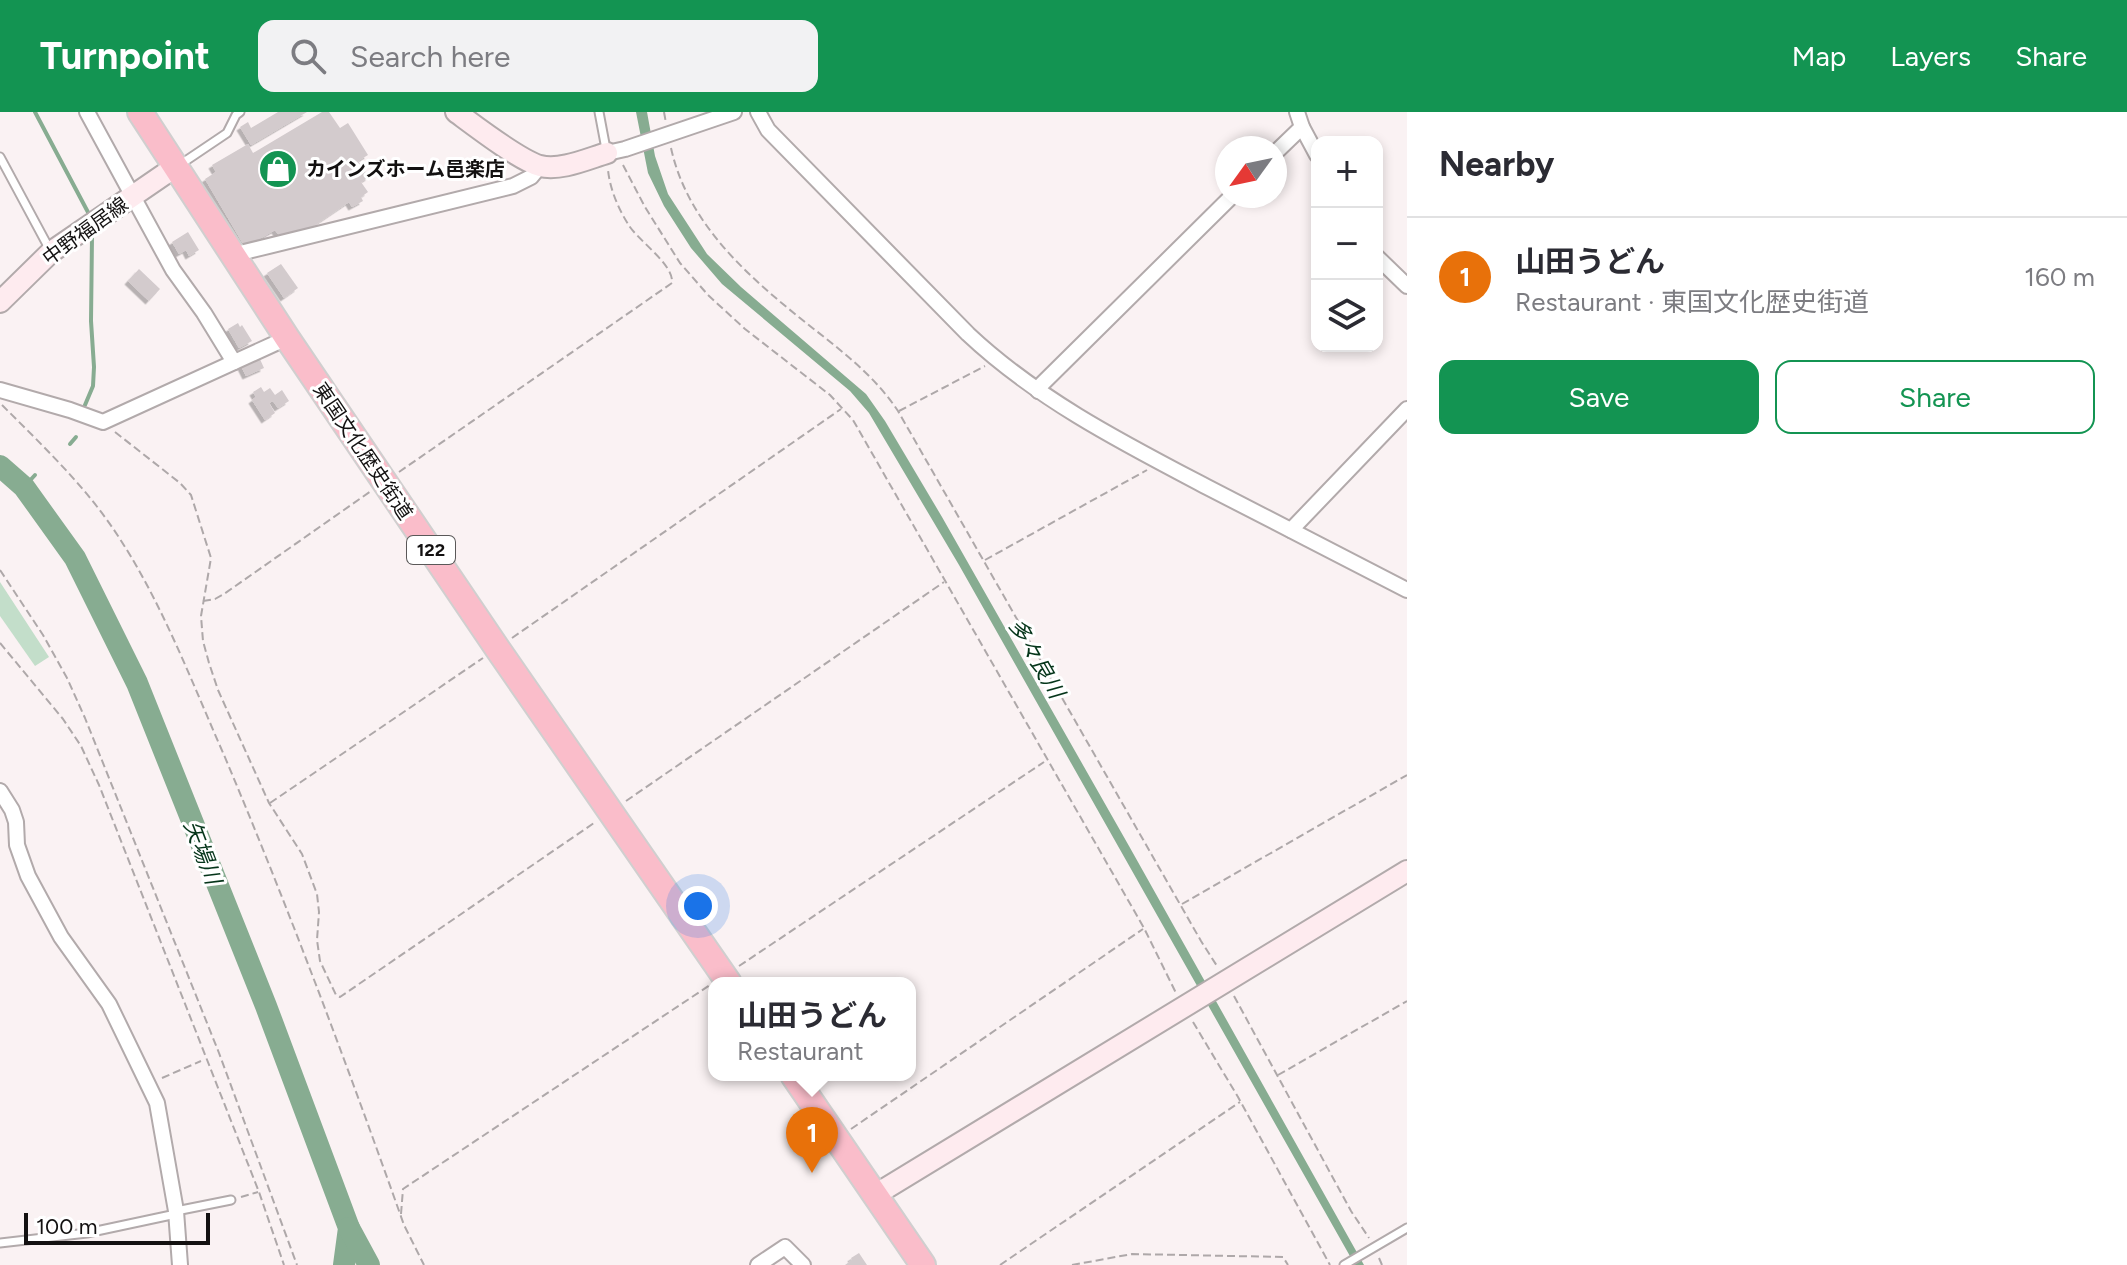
<!DOCTYPE html>
<html lang="en">
<head>
<meta charset="utf-8">
<style>
	:root { --surface:#fff; --page:#f2f2f3; --text:#2b2b33; --muted:#7c7c81; --line:#e1e1e2; --accent:#139452 }
	body { margin:0; font-family:Figtree,"Noto Sans JP",sans-serif; background:var(--page); color:var(--text) }
	.controls { position:absolute; right:24px; top:24px; display:grid; overflow:hidden; border-radius:16px; box-shadow:0 4px 12px #0003 }
	.controls button { width:72px; height:72px; display:grid; place-items:center; padding:0; border:0; border-bottom:2px solid var(--line); background:var(--surface); color:var(--text); font:40px sans-serif }
	.compass { position:absolute; left:1215px; top:24px; width:72px; height:72px; border-radius:50%; background:var(--surface); box-shadow:0 4px 12px #0003; rotate:237deg }
	.scale { position:absolute; left:24px; bottom:20px; width:186px; box-sizing:border-box; padding-left:8px; border:4px solid #131111; border-top:0; font-size:22px; line-height:28px; white-space:nowrap; color:#131111; -webkit-text-stroke:6px #fff; paint-order:stroke }
	.you { position:absolute; left:698px; top:794px; width:28px; height:28px; margin:-20px; border:6px solid #fff; border-radius:50%; background:#1a73e8; box-shadow:0 0 0 12px #1a73e833 }
	.badge { display:grid; place-items:center; width:52px; height:52px; border-radius:50%; background:var(--accent); color:#fff; font-size:26px; font-weight:700 }
	.pin { position:absolute; translate:-50% -66px; filter:drop-shadow(0 2px 4px #0008) }
	.pin::after { content:''; position:absolute; top:42px; width:28px; height:24px; background:inherit; clip-path:polygon(0 0,100% 0,50% 100%) }
	.popup { position:absolute; left:708px; top:865px; width:208px; height:104px; box-sizing:border-box; display:grid; place-content:center; border-radius:16px; background:var(--surface); filter:drop-shadow(0 2px 6px #0005); font-size:26px; white-space:nowrap; color:var(--muted) }
	.popup b { font-size:30px; color:var(--text) }
	.popup::after { content:''; position:absolute; left:50%; top:100%; margin-left:-16px; border:16px solid transparent; border-top-color:var(--surface) }
	.list { margin:0; padding:0; list-style:none }
	h2 { display:flex; justify-content:space-between; align-items:center; height:104px; margin:0; padding:0 32px; font-size:34px }
	h2 small { font-size:26px; font-weight:400; color:var(--muted) }
	.list li { display:grid; grid-template-columns:52px 1fr auto; gap:24px; align-items:center; box-sizing:border-box; height:120px; padding:0 32px; border-top:2px solid var(--line) }
	.list b { display:block; font-size:30px; white-space:nowrap }
	.list p { margin:0; font-size:26px; white-space:nowrap; color:var(--muted) }
	.list em { font-size:26px; font-style:normal; color:var(--muted) }
	.actions { display:flex; gap:16px; padding:24px 32px }
	.actions a { flex:1; padding:18px 0; border:2px solid var(--accent); border-radius:16px; text-align:center; font-size:28px; color:var(--accent) }
	.actions .main { background:var(--accent); color:#fff }
	.icon { flex:none; width:44px; height:44px; fill:none; stroke:currentColor; stroke-width:2; stroke-linecap:round; stroke-linejoin:round }
	.map { position:relative; flex:none; width:1407px; height:1153px; overflow:hidden }
	header { display:flex; align-items:center; gap:48px; box-sizing:border-box; height:112px; padding:0 40px; background:var(--accent); color:#fff }
	header strong { font-size:38px }
	nav { display:flex; gap:44px; margin-inline-start:auto; font-size:28px }
	.search { width:560px; height:72px; background:var(--page); display:flex; align-items:center; gap:20px; box-sizing:border-box; padding:0 28px; border-radius:16px; color:var(--muted); font-size:30px }
	main { display:flex }
	aside { flex:1; background:var(--surface) }
	.map>svg:first-child { display:block }
	.green { fill:#c3deca }
	.water { fill:#87ac91 }
	.lines { fill:none; stroke-linecap:round; stroke-linejoin:round }
	.stream { stroke:#87ac91; stroke-width:4 }
	.river { stroke:#87ac91; stroke-width:22 }
	.building { fill:#d3cbcd; filter:url(#shadow) }
	.lane-casing { stroke:#b2aaab; stroke-width:11 }
	.street-casing { stroke:#b2aaab; stroke-width:18 }
	.secondary-casing { stroke:#b2aaab; stroke-width:24 }
	.highway-casing { stroke:#d0cfcf; stroke-width:28 }
	.path { stroke:#aea8a9; stroke-width:2; stroke-dasharray:8 4; stroke-linecap:butt }
	.lane { stroke:#fff; stroke-width:7 }
	.street { stroke:#fff; stroke-width:14 }
	.secondary { stroke:#feebef; stroke-width:20 }
	.highway { stroke:#fabdca; stroke-width:24 }
	.labels { text-anchor:middle; stroke-width:6; stroke-linejoin:round; paint-order:stroke }
	.shield { fill:#fff; stroke:#5a5858; stroke-width:2 }
	.shield-label { font-size:18px; font-weight:bold; fill:#131111 }
	.poi-label { font-size:20px; font-weight:bold; fill:#131111; stroke:#fff; text-anchor:start }
	.street-label { font-size:20px; fill:#131111; stroke:#fff }
	.water-label { font-size:22px; font-style:italic; fill:#05351a; stroke:#fff }
</style>
</head>
<body>
<header>
<strong>Turnpoint</strong>
<div class="search"><svg class="icon" aria-label="search" viewBox="0 0 24 24"><circle cx="10" cy="10" r="6"/><path d="M15 15l6 6"/></svg>Search here</div>
<nav><a>Map</a><a>Layers</a><a>Share</a></nav>
</header>
<main>
<div class="map">
<svg width="1407" height="1153" viewBox="0 0 1407 1153">
	<defs>
		<filter id="shadow"><feDropShadow dx="-3.5" dy="3.5" stdDeviation="0" flood-color="#0004"/></filter>
	</defs>
	<rect width="100%" height="100%" fill="#faf2f3"/>
	<polygon class="green" points="0,470 49,545 35,554 0,504"/>
	<polygon class="water" points="636,0 647,0 655,44 668,82 707,142 741,175 866,282 885,309 942,405 1129,734 1364,1153 1355,1153 959,453 869,301 850,279 722,172 691,136 664,94 648,61"/>
	<g class="lines">
		<g class="stream">
			<polyline points="35,0 90,104"/>
			<polyline points="85,293 93,274 94,255 91,209 92,125"/>
			<polyline points="70,332 76,325"/>
			<polyline points="24,375 35,363"/>
		</g>
		<g class="river">
			<polyline points="0,354 24,375 75,446 137,571 266,894 349,1116 344,1153"/>
			<polyline points="349,1116 369,1153"/>
		</g>
	</g>
	<g class="building">
		<polygon points="278,0 307,0 251,33 240,15 248,10 251,16"/>
		<polygon points="322,0 329,0 340,16 348,11 368,43 358,49 369,65 361,70 368,80 361,85 363,89 352,95 349,90 303,121 281,126 275,118 245,135 205,67 216,60 212,53 248,32 253,41"/>
		<polygon points="188,120 199,138 189,144 186,138 179,142 172,130"/>
		<polygon points="281,152 298,176 284,186 267,161"/>
		<polygon points="139,157 160,177 149,189 128,169"/>
		<polygon points="238,211 240,215 242,213 252,229 239,236 228,217"/>
		<polygon points="259,245 264,256 246,264 241,254"/>
		<polygon points="261,275 264,280 270,276 275,283 282,278 289,289 278,296 273,289 269,291 275,301 265,308 252,288 256,285 253,280"/>
		<polygon points="859,1141 867,1153 845,1153 852,1148 851,1146"/>
	</g>
	<g class="lines">
		<defs>
			<g id="lane">
				<polyline points="599,0 606,37"/>
				<polyline points="0,45 50,138"/>
				<polyline points="181,52 227,21 236,3 240,0"/>
				<polyline points="176,1099 231,1088"/>
				<polyline points="0,1131 87,1121 176,1102"/>
				<polyline points="1344,1153 1407,1116"/>
			</g>
			<g id="street">
				<polyline points="87,0 173,158 204,201 234,250"/>
				<path d="M758 0 768 18 968 222C1037 287 1123 331 1207 375 1274 409 1340 444 1407 478"/>
				<polyline points="1297,0 1302,15 1317,43"/>
				<polyline points="607,41 625,37 734,0"/>
				<polyline points="1275,41 1302,15"/>
				<polyline points="232,143 513,74 531,65 540,54"/>
				<polyline points="1377,145 1407,174"/>
				<polyline points="0,278 70,298 103,310 287,226"/>
				<polyline points="1038,279 1042,272 1232,84"/>
				<polyline points="1291,418 1407,297"/>
				<polyline points="0,679 12,698 16,710 17,733 28,764 61,825 109,892 157,991 176,1099 180,1153"/>
				<polyline points="758,1153 785,1135 803,1153"/>
			</g>
			<g id="secondary">
				<path d="M456 0C475 14 519 48 540 54 561 59 587 47 607 41"/>
				<polyline points="0,190 51,140 175,55"/>
				<polyline points="875,1083 1407,759"/>
			</g>
			<g id="highway">
				<polyline points="140,0 287,226 497,536 729,871"/>
				<polyline points="793,963 923,1153"/>
			</g>
		</defs>
		<use href="#lane" class="lane-casing"/>
		<use href="#street" class="street-casing"/>
		<use href="#secondary" class="secondary-casing"/>
		<use href="#highway" class="highway-casing"/>
		<g class="path">
			<polyline points="664,0 666,11"/>
			<path d="M671 36C687 109 744 161 800 206 836 235 872 260 898 299L1201 829 1217 854"/>
			<polyline points="623,53 645,95 680,151 708,183 745,217 830,283 853,308 1144,816 1176,881"/>
			<path d="M2 293C40 331 81 370 112 415 160 485 190 566 224 643 289 797 348 955 404 1113L424 1153"/>
			<polyline points="899,299 985,254"/>
			<polyline points="115,320 180,371 191,383 211,446 201,504 203,529 209,551 218,578 269,691 302,742 317,782 319,800 317,828 320,849 336,883 340,885 594,711"/>
			<path d="M399 360 672 171C674 152 638 129 628 112 618 96 610 77 608 58"/>
			<polyline points="985,448 1147,358"/>
			<polyline points="0,458 43,523 67,566 85,606 219,941 297,1153"/>
			<polyline points="203,489 215,487 224,482 371,379"/>
			<polyline points="512,526 841,297"/>
			<polyline points="0,531 63,607 81,634 99,673 259,1080 284,1153"/>
			<polyline points="626,689 944,470"/>
			<polyline points="270,691 483,546"/>
			<polyline points="1182,792 1407,663"/>
			<polyline points="739,854 1044,650"/>
			<polyline points="1234,884 1351,1099 1369,1126"/>
			<polyline points="1193,910 1238,985 1330,1153"/>
			<polyline points="1278,963 1407,889"/>
			<polyline points="162,966 201,949"/>
			<polyline points="851,1017 1143,817"/>
			<polyline points="241,1085 258,1080"/>
			<polyline points="401,1102 403,1077 710,873"/>
			<polyline points="1379,1146 1382,1153"/>
			<polyline points="1000,1153 1240,990"/>
			<polyline points="1072,1153 1132,1142 1283,1145 1288,1153"/>
		</g>
		<use href="#lane" class="lane"/>
		<use href="#street" class="street"/>
		<use href="#secondary" class="secondary"/>
		<use href="#highway" class="highway"/>
	</g>
	<defs>
		<symbol id="shop-disc" viewBox="-11 -11 22 22"><circle r="9.5" fill="#139452" stroke="#fff"/><path d="M-5-2.5h2.3a2.7 3.5 0 0 1 5.4 0H5L5.5 6h-11ZM-1.5-2.5h3a1.5 2.3 0 0 0-3 0Z" fill="#fff"/></symbol>
	</defs>
	<g fill-rule="evenodd">
		<use href="#shop-disc" x="256" y="35" width="44" height="44"/>
	</g>
	<g class="labels">
		<rect class="shield" x="407" y="424" width="48" height="28" rx="6"/>
		<g class="shield-label">
			<text x="431" y="444">122</text>
		</g>
		<g class="poi-label">
			<text x="306" y="64">カインズホーム邑楽店</text>
		</g>
		<g class="street-label">
			<text transform="translate(85 119) rotate(-36)" y="7">中野福居線</text>
			<text transform="translate(363 339) rotate(56)" y="7">東国文化歴史街道</text>
		</g>
		<g class="water-label">
			<text transform="translate(1037 546) rotate(60)" y="8">多々良川</text>
			<text transform="translate(203 740) rotate(69)" y="8">矢場川</text>
		</g>
	</g>
</svg>
<div class="controls">
<button>+</button>
<button>−</button>
<button><svg class="icon" aria-label="layers" viewBox="0 0 24 24"><path d="M12 4l9 5-9 5-9-5zM3 14l9 5 9-5"/></svg></button>
</div>
<svg class="compass" viewBox="-18 -18 36 36"><path d="M0-13l5 13h-10z" fill="#e53935"/><path d="M0 13l5-13h-10z" fill="#7c7c81"/></svg>
<div class="scale">100 m</div>
<div class="you"></div>
<div class="pin badge" style="left:812px;top:1061px;background:#e8710a">1</div>
<div class="popup"><b>山田うどん</b>Restaurant</div>
</div>
<aside>
<h2>Nearby<small></small></h2>
<ul class="list">
<li><span class="badge" style="background:#e8710a">1</span><div><b>山田うどん</b><p>Restaurant · 東国文化歴史街道</p></div><em>160 m</em></li>
</ul>
<div class="actions"><a class="main">Save</a><a>Share</a></div>
</aside>
</main>
</body>
</html>
